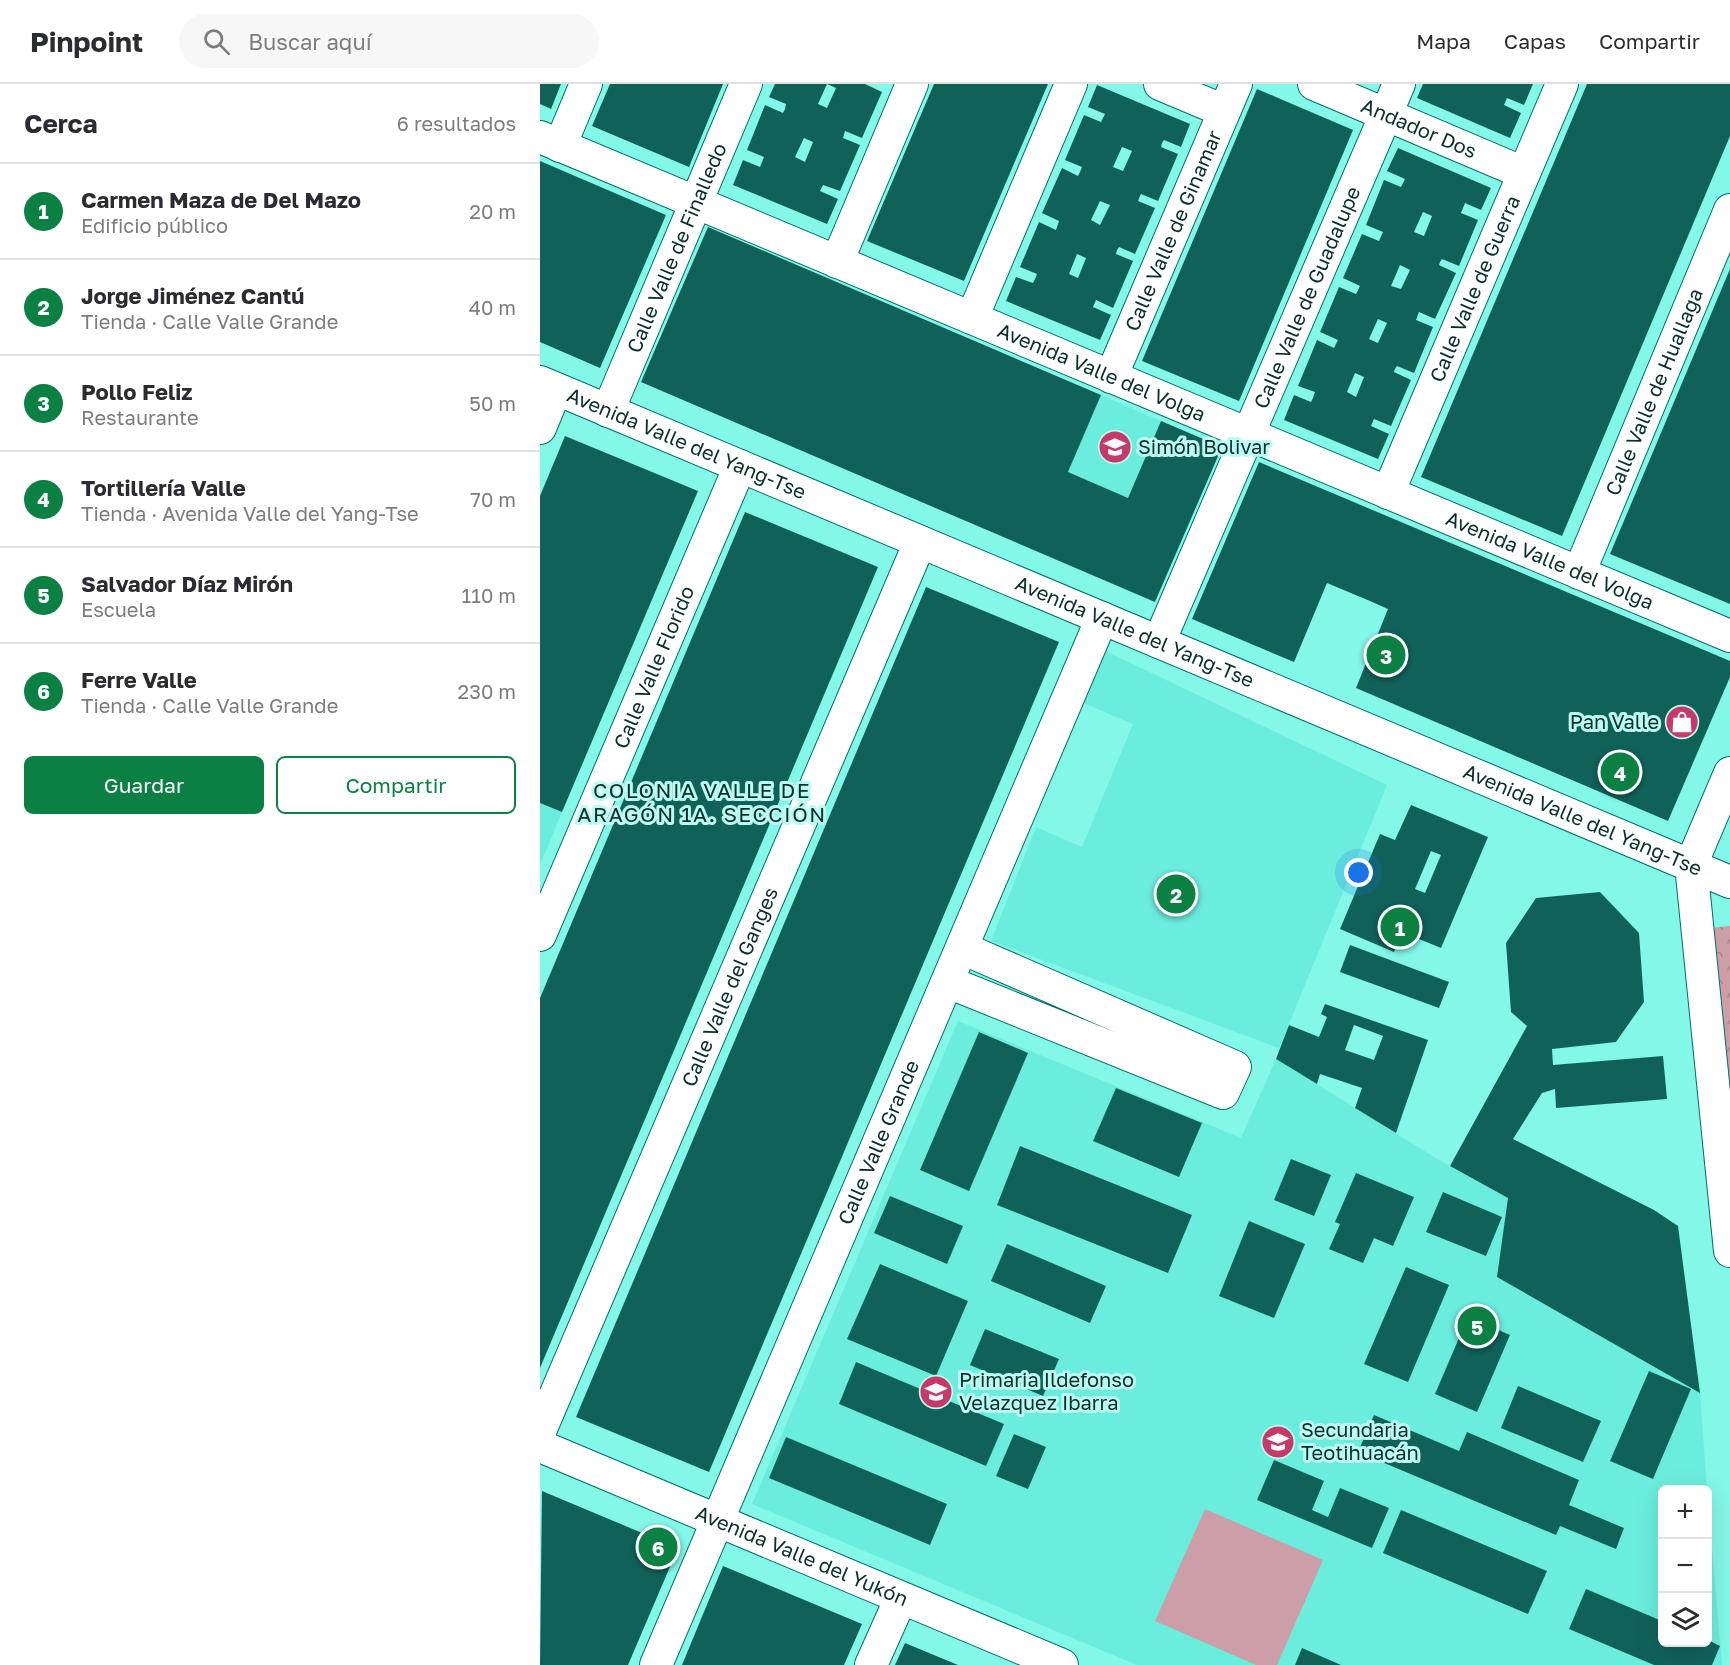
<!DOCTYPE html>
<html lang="es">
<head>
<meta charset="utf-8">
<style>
	:root { --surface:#fff; --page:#f7f7f7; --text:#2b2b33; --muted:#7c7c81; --line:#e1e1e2; --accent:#0b8043 }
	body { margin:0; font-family:"Golos Text",sans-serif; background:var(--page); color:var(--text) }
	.controls { position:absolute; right:18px; bottom:18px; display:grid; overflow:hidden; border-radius:9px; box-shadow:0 6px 24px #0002 }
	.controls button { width:54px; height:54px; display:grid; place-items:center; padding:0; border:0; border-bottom:2px solid var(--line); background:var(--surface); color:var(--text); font:30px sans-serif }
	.you { position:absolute; left:819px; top:789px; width:21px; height:21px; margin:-15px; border:4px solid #fff; border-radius:50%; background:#1a73e8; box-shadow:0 0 0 9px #1a73e833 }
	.badge { display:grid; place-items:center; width:39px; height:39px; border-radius:50%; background:var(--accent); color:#fff; font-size:20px; font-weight:700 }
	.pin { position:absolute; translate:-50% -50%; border:3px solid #fff; box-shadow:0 2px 6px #0006 }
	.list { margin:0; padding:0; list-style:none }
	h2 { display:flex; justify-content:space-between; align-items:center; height:78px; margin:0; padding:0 24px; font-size:26px }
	h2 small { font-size:20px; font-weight:400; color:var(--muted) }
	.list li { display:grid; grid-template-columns:39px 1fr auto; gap:18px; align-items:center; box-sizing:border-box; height:96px; padding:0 24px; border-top:2px solid var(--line) }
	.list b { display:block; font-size:22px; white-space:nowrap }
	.list p { margin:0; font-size:20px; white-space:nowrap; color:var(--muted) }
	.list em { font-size:20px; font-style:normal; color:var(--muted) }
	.actions { display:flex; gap:12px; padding:18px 24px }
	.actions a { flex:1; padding:14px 0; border:2px solid var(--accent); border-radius:9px; text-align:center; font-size:21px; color:var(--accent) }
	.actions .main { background:var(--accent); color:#fff }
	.icon { flex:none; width:33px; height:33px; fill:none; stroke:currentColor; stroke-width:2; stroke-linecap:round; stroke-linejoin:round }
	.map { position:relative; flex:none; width:1190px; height:1581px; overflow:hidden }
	header { display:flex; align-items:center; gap:36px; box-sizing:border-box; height:84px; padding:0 30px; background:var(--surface); border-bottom:2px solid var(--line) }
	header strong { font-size:28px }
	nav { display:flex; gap:33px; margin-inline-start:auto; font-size:21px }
	.search { width:420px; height:54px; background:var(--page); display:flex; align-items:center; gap:15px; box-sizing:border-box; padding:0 21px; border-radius:33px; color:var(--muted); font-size:22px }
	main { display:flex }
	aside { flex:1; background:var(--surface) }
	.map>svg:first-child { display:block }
	.built { fill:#6beddd }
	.grass { fill:#cc9ea8 }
	.park { fill:url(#park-crowns) }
	.building { fill:#106259; fill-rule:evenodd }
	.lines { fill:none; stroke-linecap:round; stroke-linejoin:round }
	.minor-casing { stroke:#007066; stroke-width:34 }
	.minor { stroke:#fff; stroke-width:32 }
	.labels { text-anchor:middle; stroke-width:6; stroke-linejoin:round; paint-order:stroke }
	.street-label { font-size:20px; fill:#09302c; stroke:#bbfbf1 }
	.poi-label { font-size:20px; fill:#09302c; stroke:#bbfbf1; text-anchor:start }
	.neighbourhood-label { font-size:21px; letter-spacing:1.5px; fill:#09302c; stroke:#bbfbf1 }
</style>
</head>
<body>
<header>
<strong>Pinpoint</strong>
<div class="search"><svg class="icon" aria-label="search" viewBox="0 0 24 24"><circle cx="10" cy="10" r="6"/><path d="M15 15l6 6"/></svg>Buscar aquí</div>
<nav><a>Mapa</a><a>Capas</a><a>Compartir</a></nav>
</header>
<main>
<aside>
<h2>Cerca<small>6 resultados</small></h2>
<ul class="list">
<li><span class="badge">1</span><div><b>Carmen Maza de Del Mazo</b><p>Edificio público</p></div><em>20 m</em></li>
<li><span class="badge">2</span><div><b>Jorge Jiménez Cantú</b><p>Tienda · Calle Valle Grande</p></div><em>40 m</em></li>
<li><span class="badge">3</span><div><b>Pollo Feliz</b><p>Restaurante</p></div><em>50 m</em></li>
<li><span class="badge">4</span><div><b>Tortillería Valle</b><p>Tienda · Avenida Valle del Yang-Tse</p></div><em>70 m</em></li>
<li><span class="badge">5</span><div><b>Salvador Díaz Mirón</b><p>Escuela</p></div><em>110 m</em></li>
<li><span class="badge">6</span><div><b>Ferre Valle</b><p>Tienda · Calle Valle Grande</p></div><em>230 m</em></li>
</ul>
<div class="actions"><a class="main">Guardar</a><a>Compartir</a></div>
</aside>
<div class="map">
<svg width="1190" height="1581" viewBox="0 0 1190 1581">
	<defs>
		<pattern id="park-crowns" width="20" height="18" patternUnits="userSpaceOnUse" patternTransform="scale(1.5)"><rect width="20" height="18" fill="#cc9ea8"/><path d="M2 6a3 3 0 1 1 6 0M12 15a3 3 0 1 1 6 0" fill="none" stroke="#a48189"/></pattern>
	</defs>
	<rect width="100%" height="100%" fill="#83f7e8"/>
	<g class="built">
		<polygon points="561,311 621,337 588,414 528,388"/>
		<polygon points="565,567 847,701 739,964 451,857 496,743 542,763 593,640 543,619"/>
		<polygon points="0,719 22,728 0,781"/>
		<polygon points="418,937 701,1054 736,975 902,1078 968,1114 958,1193 1160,1309 1167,1405 1122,1406 1122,1558 1168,1558 1168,1416 1182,1581 597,1581 212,1420"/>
	</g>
	<polygon class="grass" points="665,1425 783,1476 737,1581 716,1581 615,1537"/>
	<polygon class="park" points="1190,842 1190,1028 1169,844"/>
	<g class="building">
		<polygon points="0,0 21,0 11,25 0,20"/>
		<polygon points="70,0 183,0 149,83 52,42"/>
		<path d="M235 0H325L342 8 322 54 305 47 303 54 320 61 300 107 283 101 280 107 298 115 287 140 193 101 203 76 220 83 224 73 207 66 225 21 243 29 245 25 246 20 229 13ZM287 0 296 4 287 24 278 20ZM264 54 273 58 265 78 255 73Z"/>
		<polygon points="394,0 508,0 424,197 327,157"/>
		<polygon points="883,0 993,0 984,21 967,14 964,21 981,29 970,54 877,14"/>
		<polygon points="1047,0 1190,0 1190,52 1022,452 881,393"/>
		<path d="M557 1 650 40 641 63 624 56 622 59 621 63 638 70 618 117 601 110 600 112 598 117 615 124 595 170 579 163 577 166 576 170 593 177 573 224 556 216 553 223 571 231 560 256 466 217 476 193 493 199 495 195 497 190 480 183 499 138 516 146 519 137 502 129 522 84 538 92 540 88 542 83 525 76 544 31 561 38 565 30 548 23ZM582 63 592 67 583 87 573 83ZM560 117 570 121 560 141 551 136ZM537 170 546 174 538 194 529 190Z"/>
		<polygon points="717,5 813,46 699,317 602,277"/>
		<path d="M858 64 951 104 941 126 925 119 921 129 938 136 919 182 902 175 900 178 899 181 916 189 895 235 879 228 876 236 893 243 874 289 857 282 855 285 854 288 871 296 851 342 834 335 831 342 849 350 838 375 744 336 754 311 771 318 773 314 775 308 758 302 777 256 794 264 798 256 780 248 799 203 816 210 820 202 803 194 822 150 839 157 843 148 826 141 844 96 861 103 865 95 847 87ZM883 128 892 132 884 152 874 148ZM860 181 870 186 861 205 851 202ZM838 235 847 239 838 259 829 255ZM815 289 824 293 816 313 807 308Z"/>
		<polygon points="0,77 126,131 60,284 0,258"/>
		<polygon points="168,143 561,311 528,388 588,414 621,337 682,363 615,518 101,298"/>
		<polygon points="1190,185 1190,520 1070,470"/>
		<polygon points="25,352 158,407 22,728 0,719 0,412"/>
		<polygon points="719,378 1190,577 1190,593 1128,737 816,604 848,525 830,517 787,499 754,578 652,535"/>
		<polygon points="205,428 338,483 0,1284 0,914"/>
		<polygon points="386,503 519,558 169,1388 36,1333"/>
		<path d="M871 721 948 753 901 864 862 848 854 868 800 845 840 750 855 756ZM891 767 901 771 885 809 875 805Z"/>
		<polygon points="1060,808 1099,849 1104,918 1076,958 1012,965 1013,981 1123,972 1127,1015 1016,1024 1015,1005 1002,1009 973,1055 1114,1126 1138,1142 1160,1309 957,1193 968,1114 910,1082 987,942 971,928 966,859 996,814"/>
		<polygon points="810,861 909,898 899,924 800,888"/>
		<path d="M785 920 888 956 856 1049 815 1024 822 1004 780 990 777 1000 736 975 749 941 779 953 787 933 781 930ZM814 941 843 952 834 976 805 966Z"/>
		<polygon points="439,948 488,969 429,1107 380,1086"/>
		<polygon points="576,1004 662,1039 639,1093 553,1057"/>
		<polygon points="480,1062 652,1131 628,1189 457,1121"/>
		<polygon points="751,1075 791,1091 774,1132 734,1116"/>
		<polygon points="816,1089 874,1113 853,1162 834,1154 823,1179 789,1165 800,1140 795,1138"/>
		<polygon points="903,1108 962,1133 946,1172 886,1148"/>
		<polygon points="350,1112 423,1142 407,1180 334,1149"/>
		<polygon points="709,1137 765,1160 734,1234 679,1212"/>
		<polygon points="467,1160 566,1202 550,1239 451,1197"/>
		<polygon points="340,1180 428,1217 396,1292 307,1255"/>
		<polygon points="866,1183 909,1201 868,1298 824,1280"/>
		<polygon points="928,1233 970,1251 937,1328 895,1310"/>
		<polygon points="445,1245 519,1275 503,1312 430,1281"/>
		<polygon points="316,1278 464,1340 446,1382 299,1320"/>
		<polygon points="1109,1287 1151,1305 1113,1395 1070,1377"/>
		<polygon points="978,1302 1061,1337 1043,1378 961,1344"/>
		<polygon points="834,1331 919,1367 927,1348 1039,1396 1029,1421 1084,1444 1076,1465 1020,1442 1016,1451 818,1368"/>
		<polygon points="474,1350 506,1363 488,1405 456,1392"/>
		<polygon points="246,1353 407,1420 390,1461 229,1394"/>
		<polygon points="734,1376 784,1397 772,1426 788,1433 800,1404 849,1424 832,1464 717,1416"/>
		<polygon points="2,1407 138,1464 88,1581 0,1581"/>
		<polygon points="861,1426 1007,1487 988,1530 843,1469"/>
		<polygon points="183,1482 322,1540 304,1581 142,1581"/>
		<polygon points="1046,1505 1122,1537 1122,1558 1168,1558 1168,1556 1180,1562 1172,1581 1114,1581 1029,1545"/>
		<polygon points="365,1559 418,1581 355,1581"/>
		<polygon points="762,1564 801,1581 755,1581"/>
	</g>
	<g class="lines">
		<defs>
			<g id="minor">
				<polyline points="620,0 684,27"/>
				<path id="s1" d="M774 0 984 89"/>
				<path id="s2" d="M0 53 1190 552"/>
				<polyline points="20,62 46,0"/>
				<polyline points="297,178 372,0"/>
				<polyline points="432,234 531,0"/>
				<path id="s3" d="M571 293 696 0"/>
				<path id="s4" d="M0 298 1190 798"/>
				<path id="s5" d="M68 327 206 0"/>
				<polyline points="0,344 16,305"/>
				<path id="s6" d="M848 409 1022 0"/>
				<path id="s7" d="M1039 489 1190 126"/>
				<path id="s8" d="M619 558 859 0"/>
				<polyline points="1190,689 1151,781 1190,1167"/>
				<path id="s9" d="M0 851 200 382"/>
				<polyline points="408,898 683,1009 695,983 422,864"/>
				<path id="s10" d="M0 1347 380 458"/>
				<path id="s11" d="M0 1362 522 1581"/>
				<path id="s12" d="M116 1581 562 534"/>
				<polyline points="331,1581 361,1514"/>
			</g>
		</defs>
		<use href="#minor" class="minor-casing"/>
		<use href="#minor" class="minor"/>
	</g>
	<defs>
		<symbol id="school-disc" viewBox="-11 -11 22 22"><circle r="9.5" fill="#c63969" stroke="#bbfbf1"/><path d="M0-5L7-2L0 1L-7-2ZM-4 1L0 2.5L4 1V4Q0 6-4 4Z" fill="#fff"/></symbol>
		<symbol id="shop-disc" viewBox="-11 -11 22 22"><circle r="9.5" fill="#c63969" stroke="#bbfbf1"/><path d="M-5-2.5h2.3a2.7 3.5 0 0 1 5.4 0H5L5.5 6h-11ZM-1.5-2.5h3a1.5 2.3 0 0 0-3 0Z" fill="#fff"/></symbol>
	</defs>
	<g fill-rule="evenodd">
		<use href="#school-disc" x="556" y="344" width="38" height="38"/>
		<use href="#shop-disc" x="1123" y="619" width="38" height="38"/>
		<use href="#school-disc" x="377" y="1289" width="38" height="38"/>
		<use href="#school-disc" x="719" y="1339" width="38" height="38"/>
	</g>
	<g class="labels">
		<g class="street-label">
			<text dy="7" stroke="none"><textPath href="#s1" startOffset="114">Andador Dos</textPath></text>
			<text dy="7" stroke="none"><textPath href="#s3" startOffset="159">Calle Valle de Ginamar</textPath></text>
			<text dy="7" stroke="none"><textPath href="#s5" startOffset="177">Calle Valle de Finalledo</textPath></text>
			<text dy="7" stroke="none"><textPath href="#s6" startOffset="222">Calle Valle de Guerra</textPath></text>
			<text dy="7" stroke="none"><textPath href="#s8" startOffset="375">Calle Valle de Guadalupe</textPath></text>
			<text dy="7" stroke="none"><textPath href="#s2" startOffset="609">Avenida Valle del Volga</textPath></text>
			<text dy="7" stroke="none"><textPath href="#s7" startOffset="196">Calle Valle de Huallaga</textPath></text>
			<text dy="7" stroke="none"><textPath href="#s4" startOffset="159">Avenida Valle del Yang-Tse</textPath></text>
			<text dy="7" stroke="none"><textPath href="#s2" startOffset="1095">Avenida Valle del Volga</textPath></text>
			<text dy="7" stroke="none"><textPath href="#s4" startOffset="645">Avenida Valle del Yang-Tse</textPath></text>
			<text dy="7" stroke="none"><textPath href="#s9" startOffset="291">Calle Valle Florido</textPath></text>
			<text dy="7" stroke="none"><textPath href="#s4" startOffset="1131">Avenida Valle del Yang-Tse</textPath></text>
			<text dy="7" stroke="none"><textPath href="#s10" startOffset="483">Calle Valle del Ganges</textPath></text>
			<text dy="7" stroke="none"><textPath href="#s12" startOffset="568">Calle Valle Grande</textPath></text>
			<text dy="7" stroke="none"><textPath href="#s11" startOffset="284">Avenida Valle del Yukón</textPath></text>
		</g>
		<g class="poi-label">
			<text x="598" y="370">Simón Bolivar</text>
			<text x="1119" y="645" text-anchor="end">Pan Valle</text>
			<text x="419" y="1303">Primaria Ildefonso<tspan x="419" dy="23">Velazquez Ibarra</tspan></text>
			<text x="761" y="1353">Secundaria<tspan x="761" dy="23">Teotihuacán</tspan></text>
		</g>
		<g class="neighbourhood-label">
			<text x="162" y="714">COLONIA VALLE DE<tspan x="162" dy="24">ARAGÓN 1A. SECCIÓN</tspan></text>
		</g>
	</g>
</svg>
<div class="controls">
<button>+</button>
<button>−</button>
<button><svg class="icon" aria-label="layers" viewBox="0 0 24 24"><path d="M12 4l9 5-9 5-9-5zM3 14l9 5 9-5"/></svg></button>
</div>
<div class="you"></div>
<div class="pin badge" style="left:860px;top:843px">1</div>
<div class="pin badge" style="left:636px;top:810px">2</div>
<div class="pin badge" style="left:846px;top:571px">3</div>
<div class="pin badge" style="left:1080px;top:688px">4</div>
<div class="pin badge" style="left:937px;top:1242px">5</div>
<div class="pin badge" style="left:118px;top:1463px">6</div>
</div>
</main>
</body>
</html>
